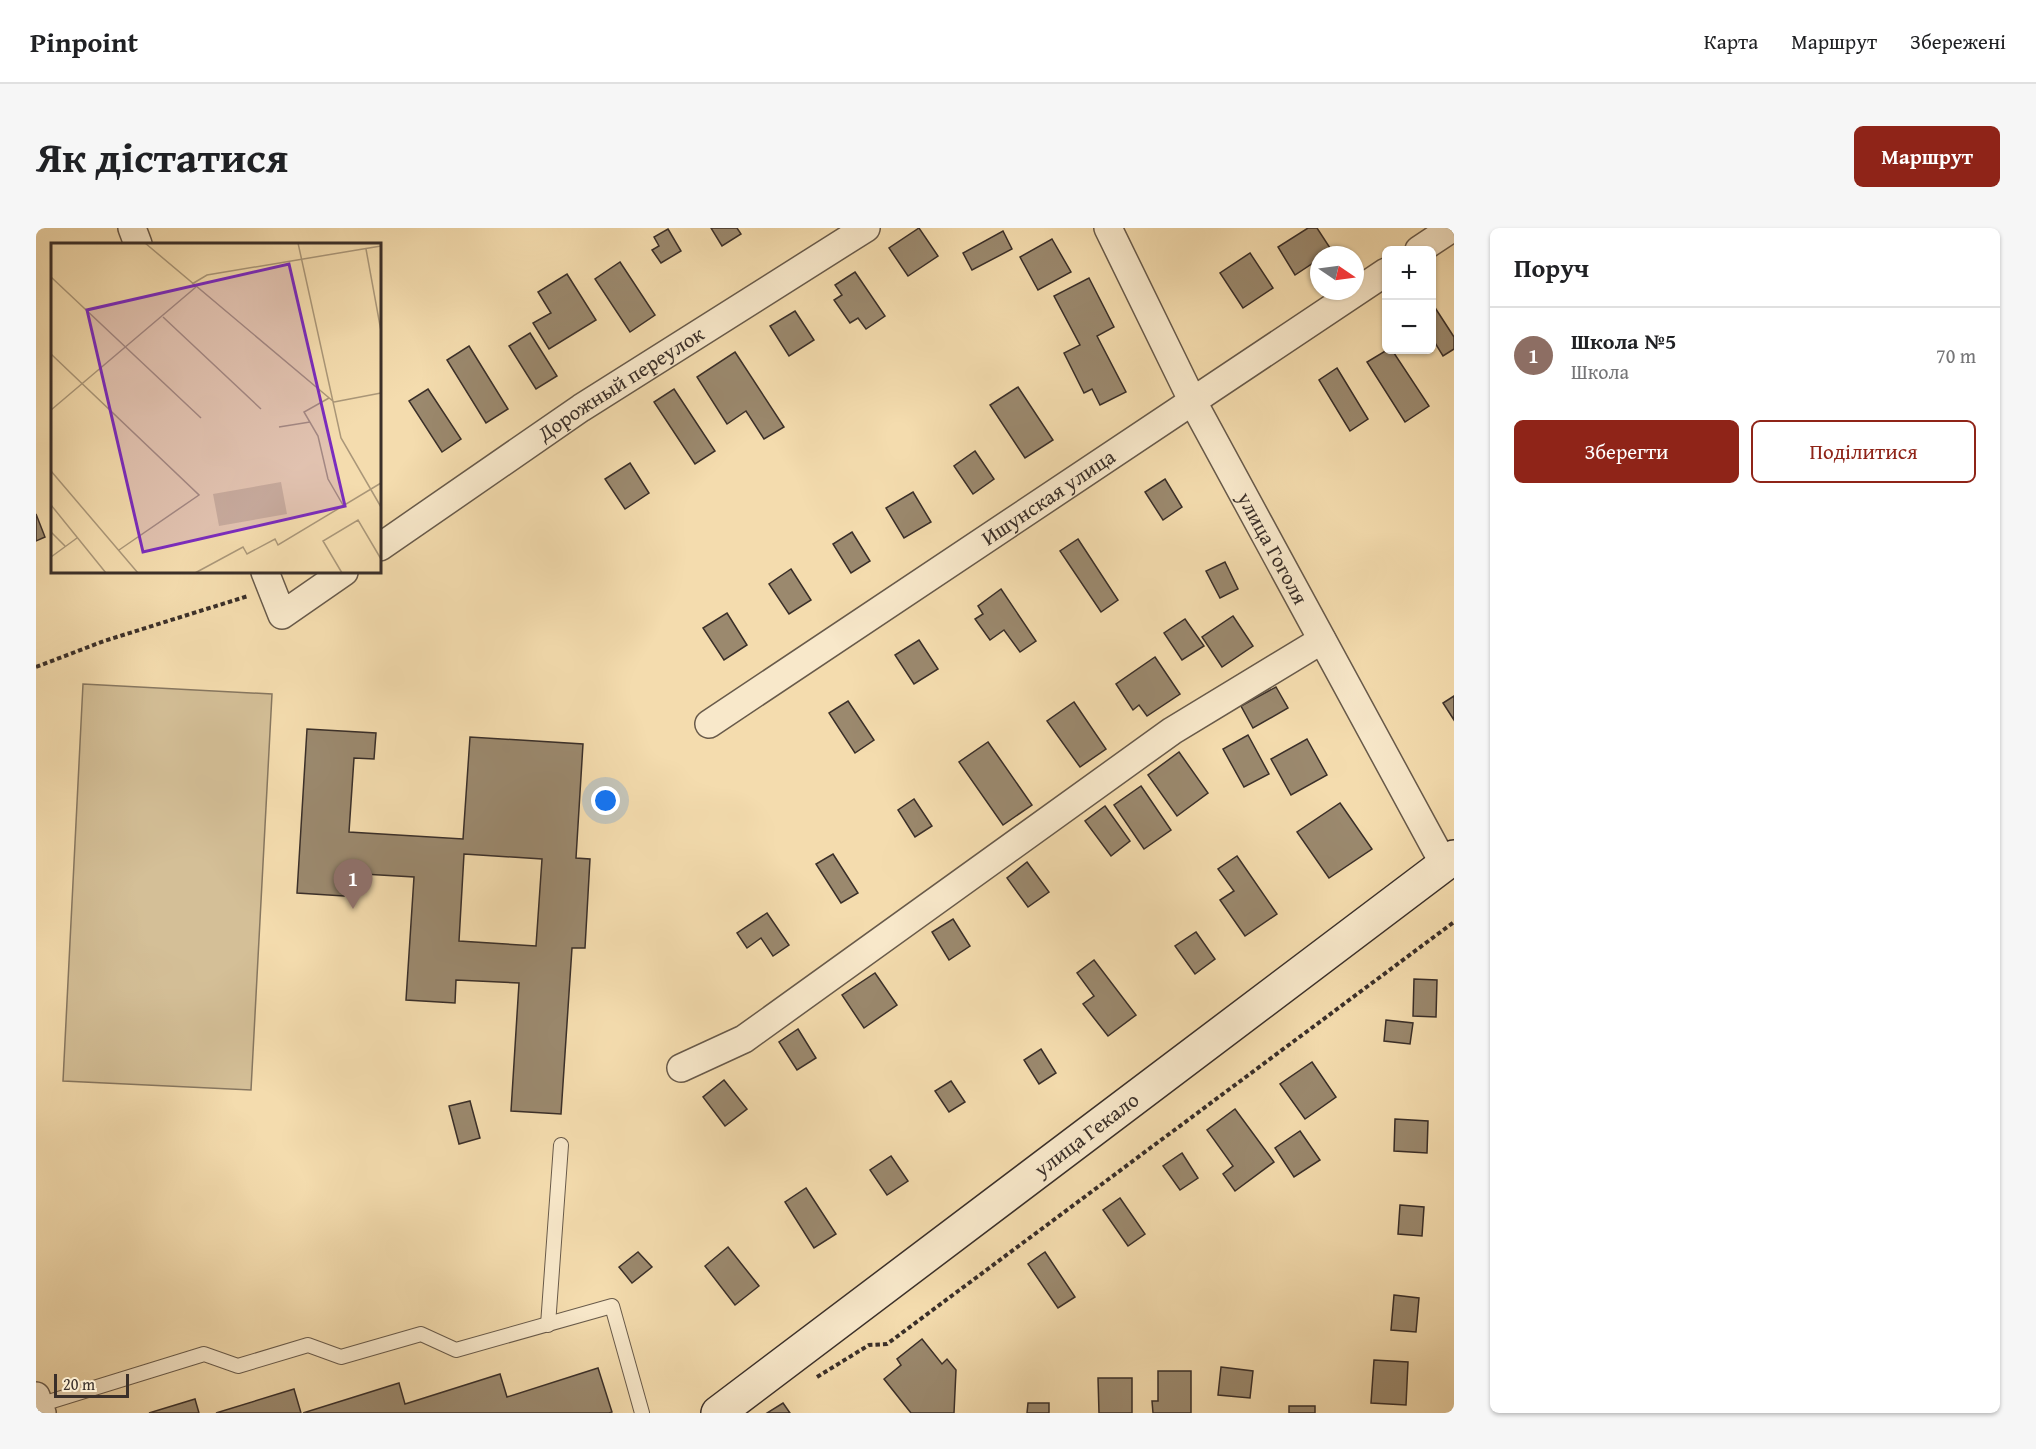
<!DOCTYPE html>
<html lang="uk">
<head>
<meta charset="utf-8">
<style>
	:root { --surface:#fff; --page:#f6f6f6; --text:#202124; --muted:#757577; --line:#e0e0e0; --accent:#8f2418 }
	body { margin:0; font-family:"Gentium Book Plus",serif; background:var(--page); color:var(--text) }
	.controls { position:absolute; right:18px; top:18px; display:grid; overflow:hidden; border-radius:9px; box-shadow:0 2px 4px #0004 }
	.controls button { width:54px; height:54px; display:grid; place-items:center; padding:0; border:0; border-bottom:2px solid var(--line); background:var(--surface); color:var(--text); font:30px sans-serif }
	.compass { position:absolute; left:1274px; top:18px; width:54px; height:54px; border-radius:50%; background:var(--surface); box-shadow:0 2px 4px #0004; rotate:103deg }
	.scale { position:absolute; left:18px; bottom:15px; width:75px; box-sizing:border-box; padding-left:6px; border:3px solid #3a2f29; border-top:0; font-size:16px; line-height:21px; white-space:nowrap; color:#3a2f29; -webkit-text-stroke:4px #f8e8ca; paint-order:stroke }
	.you { position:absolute; left:570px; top:573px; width:21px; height:21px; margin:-15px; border:4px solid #fff; border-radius:50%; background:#1a73e8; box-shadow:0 0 0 9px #1a73e833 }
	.badge { display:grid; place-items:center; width:39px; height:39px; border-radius:50%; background:var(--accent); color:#fff; font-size:20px; font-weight:700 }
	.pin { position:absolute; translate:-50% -50px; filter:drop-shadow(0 2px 3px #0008) }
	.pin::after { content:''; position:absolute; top:32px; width:21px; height:18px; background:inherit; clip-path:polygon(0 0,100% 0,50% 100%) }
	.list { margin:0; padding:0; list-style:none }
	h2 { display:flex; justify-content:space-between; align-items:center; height:78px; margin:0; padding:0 24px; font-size:26px }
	h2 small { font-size:20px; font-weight:400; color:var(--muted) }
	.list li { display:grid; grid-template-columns:39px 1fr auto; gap:18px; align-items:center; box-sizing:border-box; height:96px; padding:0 24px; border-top:2px solid var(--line) }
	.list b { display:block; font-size:22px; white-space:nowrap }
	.list p { margin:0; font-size:20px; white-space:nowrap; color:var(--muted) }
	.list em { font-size:20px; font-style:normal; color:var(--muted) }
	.actions { display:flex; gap:12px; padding:18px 24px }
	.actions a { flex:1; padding:14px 0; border:2px solid var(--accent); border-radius:9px; text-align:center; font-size:21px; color:var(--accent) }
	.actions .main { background:var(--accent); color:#fff }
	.map { position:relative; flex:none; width:1418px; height:1185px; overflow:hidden; border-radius:9px }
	header { display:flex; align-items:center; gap:36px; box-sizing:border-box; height:84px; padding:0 30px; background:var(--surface); border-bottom:2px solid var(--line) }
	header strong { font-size:28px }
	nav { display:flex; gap:33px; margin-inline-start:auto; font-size:21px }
	.intro { display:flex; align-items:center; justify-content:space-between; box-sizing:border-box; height:144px; padding:0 36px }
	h1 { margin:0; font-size:42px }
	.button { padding:15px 27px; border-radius:9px; background:var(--accent); color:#fff; font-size:21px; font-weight:700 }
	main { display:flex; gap:36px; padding:0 36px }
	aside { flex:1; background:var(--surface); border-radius:9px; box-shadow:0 2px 4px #0004 }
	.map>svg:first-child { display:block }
	.green { fill:#d4bf97; stroke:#877760; stroke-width:1.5 }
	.building { fill:#9b896e; stroke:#3a2f29; stroke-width:1.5; fill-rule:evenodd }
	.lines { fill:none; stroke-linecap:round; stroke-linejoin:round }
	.lane-casing { stroke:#685a4a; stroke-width:16 }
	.street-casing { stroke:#685a4a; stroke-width:30 }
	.secondary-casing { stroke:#3a2f29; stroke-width:36 }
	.path { stroke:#3a2f29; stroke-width:4; stroke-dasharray:4.5 3; stroke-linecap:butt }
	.lane { stroke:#f8e8ca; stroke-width:14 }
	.street { stroke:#f8e8ca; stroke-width:27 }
	.secondary { stroke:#f8e8ca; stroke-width:33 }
	.labels { text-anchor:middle; stroke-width:4.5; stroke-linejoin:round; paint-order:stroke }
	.street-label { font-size:21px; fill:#3a2f29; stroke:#f8e8ca }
	.inset-road { fill:none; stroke:#aa9779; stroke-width:1.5 }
	.view { fill:#7b2cbf; fill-opacity:0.15; stroke:#7b2cbf; stroke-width:3 }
	.inset-edge { fill:none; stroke:#3a2f29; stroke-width:3 }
</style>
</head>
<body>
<header>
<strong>Pinpoint</strong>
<nav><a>Карта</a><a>Маршрут</a><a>Збережені</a></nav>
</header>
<div class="intro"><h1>Як дістатися</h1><a class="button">Маршрут</a></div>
<main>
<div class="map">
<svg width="1418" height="1185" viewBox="0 0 1418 1185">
	<rect width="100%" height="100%" fill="#f4dcae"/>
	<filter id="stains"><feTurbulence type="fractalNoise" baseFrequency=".00333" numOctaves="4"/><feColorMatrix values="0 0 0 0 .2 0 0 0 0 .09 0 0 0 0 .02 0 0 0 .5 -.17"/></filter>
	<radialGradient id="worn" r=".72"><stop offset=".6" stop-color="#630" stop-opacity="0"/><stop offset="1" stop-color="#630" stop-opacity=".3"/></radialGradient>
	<polygon class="green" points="47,456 236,466 215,862 27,853"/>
	<g class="building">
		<polygon points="675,0 701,0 705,6 686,18"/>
		<polygon points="883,0 902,28 872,48 853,20"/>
		<polygon points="1272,0 1281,0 1296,23 1289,27 1283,27 1283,31 1259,47 1242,19"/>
		<polygon points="632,1 645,23 625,35 616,22 623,18 618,9"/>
		<polygon points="967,3 976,21 936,42 927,25"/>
		<polygon points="1016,11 1035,44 1002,62 984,29"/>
		<polygon points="1214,25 1237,60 1207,80 1184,45"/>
		<polygon points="584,34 619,87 594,104 559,51"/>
		<polygon points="819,44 849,88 830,101 822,90 814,95 798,72 806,67 799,57"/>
		<polygon points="531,46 560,92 513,121 497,95 515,85 502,64"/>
		<polygon points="1053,50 1078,99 1061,108 1090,164 1064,177 1056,161 1048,165 1028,125 1044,117 1018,68"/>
		<polygon points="1396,75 1418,109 1418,121 1407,128 1396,110"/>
		<polygon points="759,83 778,112 753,128 734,98"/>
		<polygon points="494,105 521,148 500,161 473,118"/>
		<polygon points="433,118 472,181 450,195 411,132"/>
		<polygon points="1351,122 1356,122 1393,178 1369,194 1331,134"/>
		<polygon points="699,124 748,199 728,211 710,183 691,196 661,149"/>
		<polygon points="1301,140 1332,191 1314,203 1283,152"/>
		<polygon points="982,159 1017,212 989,230 954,177"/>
		<polygon points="392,161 425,211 406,224 373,173"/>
		<polygon points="638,161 679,223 659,236 618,174"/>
		<polygon points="939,223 958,251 937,266 918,238"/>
		<polygon points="594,235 613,265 589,281 569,251"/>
		<polygon points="1129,251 1146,279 1127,292 1109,264"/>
		<polygon points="877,264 895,294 868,310 850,280"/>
		<polygon points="0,286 9,309 0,313"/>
		<polygon points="816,304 834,333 815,345 797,316"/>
		<polygon points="1042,311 1082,372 1065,384 1024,323"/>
		<polygon points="1189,334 1202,361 1184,370 1170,343"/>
		<polygon points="755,341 775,372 753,386 733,356"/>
		<polygon points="965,361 1000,413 984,424 968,402 954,412 939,391 947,386 942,378"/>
		<polygon points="691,385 711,417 688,432 667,400"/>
		<polygon points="1197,388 1217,418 1186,439 1166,409"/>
		<polygon points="1149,391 1168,418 1146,432 1128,405"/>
		<polygon points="883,412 902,441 878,456 859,427"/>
		<polygon points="1119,429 1144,466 1111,488 1103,477 1097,482 1080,456"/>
		<polygon points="1240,459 1252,480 1217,500 1205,478"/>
		<polygon points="1418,468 1418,492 1407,475"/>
		<polygon points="812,473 838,512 819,525 793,485"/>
		<polygon points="1038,474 1070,521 1044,539 1011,493"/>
		<path d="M271 501 340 505 338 531 318 530 313 604 427 611 434 509 547 516 540 630 554 631 549 720H536L525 886 475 883 483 755 420 752 419 775 370 772 378 649 310 645 308 668 261 665ZM428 626 506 631 500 718 423 713Z"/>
		<polygon points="1212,507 1233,546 1208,559 1187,521"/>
		<polygon points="1271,511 1291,547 1255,567 1235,531"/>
		<polygon points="952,514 996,577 967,597 923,534"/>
		<polygon points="1143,524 1172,565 1141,588 1112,547"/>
		<polygon points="1105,558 1135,602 1108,621 1078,577"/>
		<polygon points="878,571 896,598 879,609 862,582"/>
		<polygon points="1304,575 1336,621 1293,650 1261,604"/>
		<polygon points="1069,578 1094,613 1075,628 1049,593"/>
		<polygon points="797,626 822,665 805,675 780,636"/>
		<polygon points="1201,628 1241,686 1209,708 1184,672 1198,663 1182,641"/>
		<polygon points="991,634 1013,664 992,679 971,650"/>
		<polygon points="731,685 753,717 737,728 725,710 711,720 701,705"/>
		<polygon points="917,691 934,718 913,732 896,704"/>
		<polygon points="1160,704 1179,731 1159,746 1139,718"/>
		<polygon points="1058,732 1100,787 1072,808 1047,776 1058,768 1041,745"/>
		<polygon points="839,745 861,777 828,800 806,767"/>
		<polygon points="1378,751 1401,752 1400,789 1377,788"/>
		<polygon points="1350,792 1377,795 1374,816 1348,813"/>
		<polygon points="762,801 780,830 761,842 743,814"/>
		<polygon points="1005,821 1020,845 1003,856 988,832"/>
		<polygon points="1276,834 1300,869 1269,891 1244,856"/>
		<polygon points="688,852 711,881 689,898 667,869"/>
		<polygon points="915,853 929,874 913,884 899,863"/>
		<polygon points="434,873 444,910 423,916 413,878"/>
		<polygon points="1199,881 1238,934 1199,963 1187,946 1197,938 1171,902"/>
		<polygon points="1359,891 1392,893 1391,925 1358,923"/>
		<polygon points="1264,903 1284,932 1258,949 1239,920"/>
		<polygon points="1146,925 1162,950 1144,962 1127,938"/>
		<polygon points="855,928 872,953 851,967 834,942"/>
		<polygon points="770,960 800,1006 778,1020 749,974"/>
		<polygon points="1084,970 1109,1006 1092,1018 1067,982"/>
		<polygon points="1364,977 1388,979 1386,1008 1362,1006"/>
		<polygon points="692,1019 723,1058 699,1077 669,1038"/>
		<polygon points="602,1024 616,1039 596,1055 583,1039"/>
		<polygon points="1009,1024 1039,1069 1022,1080 992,1036"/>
		<polygon points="1358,1067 1383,1070 1380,1104 1355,1102"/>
		<polygon points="886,1111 906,1136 911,1131 920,1142 918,1185 875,1185 848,1151 865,1137 861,1131"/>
		<polygon points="1338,1132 1372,1134 1370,1177 1335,1175"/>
		<polygon points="1185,1139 1217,1143 1214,1170 1182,1167"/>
		<polygon points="562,1140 576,1184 573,1185 267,1185 363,1155 369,1176 464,1146 471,1169"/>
		<polygon points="1122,1143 1155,1143 1155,1185 1117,1185 1116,1173 1122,1173"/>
		<polygon points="1062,1150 1096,1150 1096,1185 1063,1185"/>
		<polygon points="258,1161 265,1185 180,1185"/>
		<polygon points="159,1171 163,1185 113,1185"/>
		<polygon points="747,1175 754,1185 731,1185"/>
		<polygon points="992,1175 1013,1175 1013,1185 991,1185"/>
		<rect x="1253" y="1178" width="26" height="7"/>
	</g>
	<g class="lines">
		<defs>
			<g id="lane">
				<polyline points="512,1097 525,917"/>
				<polyline points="3,1177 168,1126 202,1138 272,1117 305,1129 385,1106 420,1122 576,1078 606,1185"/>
			</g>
			<g id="street">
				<polyline points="96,0 102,16"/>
				<path id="s1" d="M1072 0 1157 174 1408 636"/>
				<polyline points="1383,22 1416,0"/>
				<path id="s2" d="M344 319 545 180 830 0"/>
				<polyline points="229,344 246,387 308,344"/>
				<path id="s3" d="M673 496 1350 44"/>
				<polyline points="645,840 708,811 1136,503 1286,412"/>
				<polyline points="0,1168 6,1185"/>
			</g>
			<g id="secondary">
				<path id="s4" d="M682 1185 1418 629"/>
			</g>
		</defs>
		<use href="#lane" class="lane-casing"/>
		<use href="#street" class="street-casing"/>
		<use href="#secondary" class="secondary-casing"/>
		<g class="path">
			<polyline points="0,439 68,413 212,368"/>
			<polyline points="781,1149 833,1117 851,1116 1418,694"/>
		</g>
		<use href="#lane" class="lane"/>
		<use href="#street" class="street"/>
		<use href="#secondary" class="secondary"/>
	</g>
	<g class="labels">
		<g class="street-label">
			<text dy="7" stroke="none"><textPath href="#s2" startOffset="291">Дорожный переулок</textPath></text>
			<text dy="7" stroke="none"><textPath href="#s3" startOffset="408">Ишунская улица</textPath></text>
			<text dy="7" stroke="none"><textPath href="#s1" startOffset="360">улица Гоголя</textPath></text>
			<text dy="7" stroke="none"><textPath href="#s4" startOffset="462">улица Гекало</textPath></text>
		</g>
	</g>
	<g transform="translate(15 15)">
		<rect width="330" height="330" fill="#f4dcae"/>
		<path d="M230 239 236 271 168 283 162 251Z" fill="#d4bf97"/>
		<path class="inset-road" d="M94 0 283 159M247 0 290 195 330 264M315 6 330 88M0 34 150 175M141 41 156 32 330 3M112 74 210 166M0 111 148 252 68 307M278 155 253 169 267 193 277 236 292 262M283 159 330 150M0 167 145 44M228 184 259 179M0 228 87 330M0 262 55 330M0 289 14 303M0 314 26 295M144 330 192 304 196 311 224 296 227 302 330 240M291 330 272 298 307 277 330 316"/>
		<path class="view" d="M238 21 294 263 92 309 36 67Z"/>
		<rect width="330" height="330" class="inset-edge"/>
	</g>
	<rect width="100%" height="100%" filter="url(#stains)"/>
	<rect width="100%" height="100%" fill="url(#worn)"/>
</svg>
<div class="controls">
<button>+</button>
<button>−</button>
</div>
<svg class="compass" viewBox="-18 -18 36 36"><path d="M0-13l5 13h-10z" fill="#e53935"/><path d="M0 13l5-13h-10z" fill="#757577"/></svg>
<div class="scale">20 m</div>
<div class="you"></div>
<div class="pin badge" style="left:317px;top:681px;background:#8d6e63">1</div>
</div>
<aside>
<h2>Поруч<small></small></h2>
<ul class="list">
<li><span class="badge" style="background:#8d6e63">1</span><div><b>Школа №5</b><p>Школа</p></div><em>70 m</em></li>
</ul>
<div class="actions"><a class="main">Зберегти</a><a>Поділитися</a></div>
</aside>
</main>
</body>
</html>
